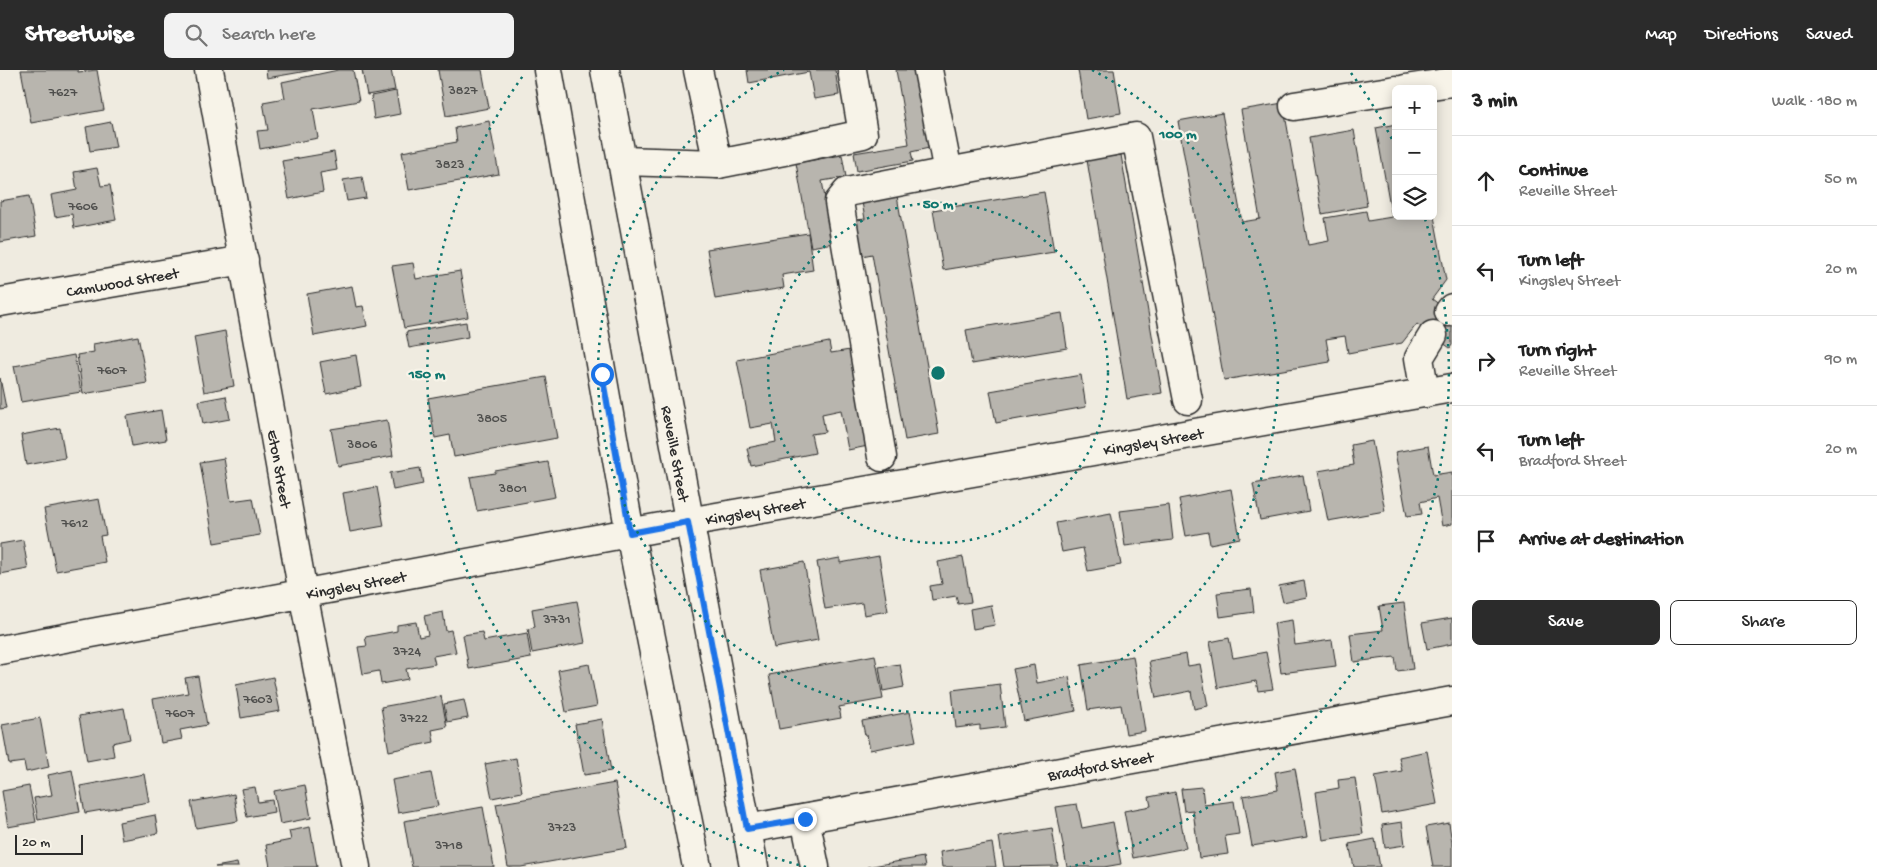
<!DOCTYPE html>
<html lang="en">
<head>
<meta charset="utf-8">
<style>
	:root { --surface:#fff; --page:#f2f2f2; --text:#222; --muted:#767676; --line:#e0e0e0; --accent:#2b2b2b }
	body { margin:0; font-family:"Gochi Hand",sans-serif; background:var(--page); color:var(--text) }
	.controls { position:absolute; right:15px; top:15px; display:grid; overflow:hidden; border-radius:8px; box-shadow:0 2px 12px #0003 }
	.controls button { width:45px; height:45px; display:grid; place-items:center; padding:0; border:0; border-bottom:1px solid var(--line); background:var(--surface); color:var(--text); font:25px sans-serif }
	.scale { position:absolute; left:15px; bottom:12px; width:68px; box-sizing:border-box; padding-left:5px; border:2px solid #2b2b2b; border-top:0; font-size:14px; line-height:18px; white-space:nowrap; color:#2b2b2b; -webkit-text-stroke:4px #f7f3e8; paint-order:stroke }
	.stop { position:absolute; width:15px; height:15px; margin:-11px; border:4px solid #1a73e8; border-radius:50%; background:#fff }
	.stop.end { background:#1a73e8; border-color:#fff; box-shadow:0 1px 5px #0008 }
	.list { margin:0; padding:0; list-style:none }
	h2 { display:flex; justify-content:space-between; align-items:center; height:65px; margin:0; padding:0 20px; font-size:21px }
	h2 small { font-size:16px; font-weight:400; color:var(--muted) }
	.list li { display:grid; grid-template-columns:32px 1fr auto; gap:15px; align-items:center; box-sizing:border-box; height:90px; padding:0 20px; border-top:1px solid var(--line) }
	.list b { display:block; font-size:19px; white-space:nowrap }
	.list p { margin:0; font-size:16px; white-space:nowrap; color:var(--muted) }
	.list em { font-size:16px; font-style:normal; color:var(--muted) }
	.actions { display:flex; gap:10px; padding:15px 20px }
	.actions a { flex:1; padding:11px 0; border:1px solid var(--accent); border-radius:8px; text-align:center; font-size:18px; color:var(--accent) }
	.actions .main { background:var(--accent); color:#fff }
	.icon { flex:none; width:28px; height:28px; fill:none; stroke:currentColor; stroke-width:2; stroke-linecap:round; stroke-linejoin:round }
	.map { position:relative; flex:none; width:1452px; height:797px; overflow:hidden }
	header { display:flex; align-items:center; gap:30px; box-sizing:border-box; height:70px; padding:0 25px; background:var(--accent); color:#fff }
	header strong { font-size:24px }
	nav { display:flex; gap:28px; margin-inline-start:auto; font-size:18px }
	.search { width:350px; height:45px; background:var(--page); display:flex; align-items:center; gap:12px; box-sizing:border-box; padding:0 18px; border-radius:8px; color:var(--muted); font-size:19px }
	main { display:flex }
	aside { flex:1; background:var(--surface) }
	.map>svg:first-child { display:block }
	.building { fill:#b8b5ae; stroke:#2b2b2b }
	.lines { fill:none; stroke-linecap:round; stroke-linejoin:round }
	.minor-casing { stroke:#2b2b2b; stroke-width:31 }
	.major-casing { stroke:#2b2b2b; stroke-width:31 }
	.minor { stroke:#f7f3e8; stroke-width:28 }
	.major { stroke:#f7f3e8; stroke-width:28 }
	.route { stroke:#1a73e8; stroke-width:6 }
	.ring { fill:none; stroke:#0f766e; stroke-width:2.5; stroke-dasharray:2.5 5 }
	.labels { text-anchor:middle; stroke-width:4.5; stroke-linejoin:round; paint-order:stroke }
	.number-label { font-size:14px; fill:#4e4e4c }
	.street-label { font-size:16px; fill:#2b2b2b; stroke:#f7f3e8 }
	.centre { fill:#0f766e; stroke:#f7f3e8; stroke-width:2.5 }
	.ring-label { font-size:15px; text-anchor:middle; font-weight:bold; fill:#0f766e; stroke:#f7f3e8; stroke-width:4.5; stroke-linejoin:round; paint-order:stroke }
</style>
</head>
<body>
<header>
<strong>Streetwise</strong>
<div class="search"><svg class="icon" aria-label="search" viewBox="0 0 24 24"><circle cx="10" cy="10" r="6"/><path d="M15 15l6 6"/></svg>Search here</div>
<nav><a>Map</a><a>Directions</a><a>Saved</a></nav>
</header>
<main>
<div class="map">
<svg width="1452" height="797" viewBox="0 0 1452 797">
	<rect width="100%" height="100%" fill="#efebe0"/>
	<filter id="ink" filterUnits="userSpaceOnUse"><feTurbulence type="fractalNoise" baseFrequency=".02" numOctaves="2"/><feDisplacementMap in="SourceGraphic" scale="10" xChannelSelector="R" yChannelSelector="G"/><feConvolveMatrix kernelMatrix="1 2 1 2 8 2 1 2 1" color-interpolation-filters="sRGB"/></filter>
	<g filter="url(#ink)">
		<g class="building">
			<polygon points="21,0 78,0 78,2 97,0 104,40 31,53"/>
			<polygon points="266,0 313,0 267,8"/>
			<polygon points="338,0 353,0 359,31 313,39 318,68 260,79 257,61 268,60 263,32 285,28 282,12"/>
			<polygon points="362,0 391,0 395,20 367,25"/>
			<polygon points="438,0 482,0 489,38 446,46"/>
			<polygon points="747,0 835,0 839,25 814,29 809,2 749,13"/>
			<polygon points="896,0 915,0 929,78 911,82 913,91 857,101 854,83 909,74"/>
			<polygon points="1078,0 1114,0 1121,43 1086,49"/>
			<polygon points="396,21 400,44 374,49 371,26"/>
			<polygon points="1283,33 1308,175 1329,171 1325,148 1366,141 1368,151 1392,147 1376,58 1396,54 1396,146 1433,146 1433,141 1446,210 1432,229 1452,244 1452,275 1450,278 1417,254 1402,273 1348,283 1345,266 1326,269 1330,292 1224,310 1178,51 1222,43 1242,152 1260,149 1241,40"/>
			<polygon points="489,51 499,104 409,120 402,82 457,72 455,58"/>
			<polygon points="111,52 116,77 90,81 86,57"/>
			<polygon points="1354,60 1367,136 1322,144 1309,68"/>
			<polygon points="334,82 337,100 320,103 323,122 289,129 282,91"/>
			<polygon points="842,85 846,107 822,111 833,173 811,177 796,93"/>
			<polygon points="1121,85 1162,323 1127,329 1087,90"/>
			<polygon points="97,98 101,116 110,115 116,150 74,158 72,144 55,147 51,125 77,120 74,102"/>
			<polygon points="362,107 366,128 347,131 343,110"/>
			<polygon points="1044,122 1054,182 943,200 933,140"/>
			<polygon points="29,126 36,166 0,172 0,131"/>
			<polygon points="897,126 939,364 905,370 872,184 862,186 856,150 865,149 862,132"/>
			<polygon points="808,163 813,200 782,205 784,218 715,229 707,179"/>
			<polygon points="413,193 416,209 460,201 468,247 404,258 392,196"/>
			<polygon points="352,216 356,237 363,236 367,256 314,266 307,224"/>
			<polygon points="1062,243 1067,278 972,294 966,260"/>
			<polygon points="466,252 468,267 409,278 406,262"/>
			<polygon points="225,261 234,316 204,322 194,267"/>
			<polygon points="138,266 147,313 83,324 77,285 94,282 93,274"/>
			<polygon points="829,272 831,283 850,280 868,376 848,380 841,340 822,344 825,362 811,364 815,383 751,396 747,378 776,372 773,354 750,358 737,290"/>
			<polygon points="74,285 81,322 21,332 14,296"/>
			<polygon points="356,285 361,317 326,324 320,292"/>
			<polygon points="1081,305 1086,337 996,353 990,321"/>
			<polygon points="546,307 557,368 454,387 450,365 435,368 428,328"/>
			<polygon points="0,308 6,338 0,339"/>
			<polygon points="226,326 230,349 203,354 199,331"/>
			<polygon points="161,340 166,370 132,376 127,346"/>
			<polygon points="387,350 393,386 338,396 331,359"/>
			<polygon points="60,358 65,388 26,395 21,365"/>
			<polygon points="1372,371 1385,441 1328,451 1318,401 1354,395 1351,375"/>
			<polygon points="1428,376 1433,405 1452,402 1452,454 1442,456 1437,428 1420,432 1422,444 1407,446 1395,382"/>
			<polygon points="224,388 231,431 253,428 260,465 214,473 200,392"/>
			<polygon points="548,392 555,427 477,441 470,407 495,403 495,401"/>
			<polygon points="420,398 423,414 393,420 390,403"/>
			<polygon points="1303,405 1309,441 1260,450 1253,414"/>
			<polygon points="377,417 384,456 350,462 343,423"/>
			<polygon points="1231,419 1240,468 1210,474 1208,462 1186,466 1179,429"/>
			<polygon points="99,429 106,465 100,466 105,492 56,501 44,439"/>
			<polygon points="1169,435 1173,470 1125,476 1120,441"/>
			<polygon points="1111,443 1121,495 1088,501 1083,478 1062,482 1056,453"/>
			<polygon points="23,470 28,499 0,504 0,474"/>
			<polygon points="879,486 888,541 864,545 862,533 825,539 817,492 840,488 840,493"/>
			<polygon points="963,487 971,532 958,534 956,526 932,530 930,516 942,514 938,492"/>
			<polygon points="804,492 818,570 774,578 760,500"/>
			<polygon points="1304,511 1307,527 1283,532 1279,516"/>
			<polygon points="1251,519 1254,542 1220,547 1217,523"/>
			<polygon points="577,531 585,573 532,583 528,559 535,557 532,539"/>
			<polygon points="1404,533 1413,599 1397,601 1395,587 1354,592 1350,564 1383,560 1379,536"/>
			<polygon points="991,535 995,555 973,559 970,539"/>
			<polygon points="443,542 446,561 451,560 456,582 433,586 435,594 406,599 408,609 381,614 379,601 363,604 358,577 367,576 365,567 397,561 397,555 416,552 419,567 428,565 424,546"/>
			<polygon points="1452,548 1452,574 1427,579 1422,553"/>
			<polygon points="1292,550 1295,575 1332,570 1336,596 1281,603 1274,553"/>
			<polygon points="482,562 484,571 527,563 531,588 469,599 463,565"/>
			<polygon points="1229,568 1233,588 1266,582 1273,619 1258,621 1256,611 1218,618 1210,572"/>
			<polygon points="1186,584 1188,596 1200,594 1208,636 1194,639 1191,621 1156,628 1149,591"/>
			<polygon points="875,585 883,629 839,637 841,648 779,659 769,605"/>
			<polygon points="1133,586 1145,661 1126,664 1121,635 1088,640 1081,595"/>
			<polygon points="589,594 597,636 566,642 558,600"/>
			<polygon points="900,594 904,617 883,621 879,597"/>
			<polygon points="1034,595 1037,613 1069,607 1076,641 1024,651 1013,599"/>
			<polygon points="198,606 207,655 180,660 182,669 161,673 153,629 188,623 185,608"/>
			<polygon points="273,607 280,641 241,648 236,615"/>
			<polygon points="1000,614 1005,657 980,660 980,655 956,658 952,620"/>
			<polygon points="441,626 447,657 432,660 434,672 389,681 381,637"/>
			<polygon points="464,630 468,648 447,652 444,634"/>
			<polygon points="124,638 130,669 112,673 114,686 87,691 79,646"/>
			<polygon points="910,642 916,671 870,680 867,665 865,665 862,651"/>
			<polygon points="40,648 49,697 26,702 24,692 9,694 2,655"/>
			<polygon points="602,649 611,701 584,705 575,654"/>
			<polygon points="1427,681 1437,734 1382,744 1375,706 1402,701 1399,687"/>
			<polygon points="516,688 522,722 492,728 485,694"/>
			<polygon points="1295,698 1307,767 1252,776 1243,726 1278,720 1275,702"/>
			<polygon points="72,700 80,742 38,750 34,728 52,725 48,705"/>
			<polygon points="431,703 438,736 398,743 392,710"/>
			<polygon points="144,704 149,732 85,743 80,716"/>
			<polygon points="1355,708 1363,764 1323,770 1316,722 1339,718 1338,710"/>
			<polygon points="615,713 627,778 521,797 508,797 496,734"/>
			<polygon points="305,715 311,748 280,754 274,721"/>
			<polygon points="29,716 36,752 8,757 2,721"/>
			<polygon points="255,717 258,732 272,730 274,742 247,747 241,719"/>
			<polygon points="1202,717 1204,735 1234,731 1239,764 1225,766 1228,784 1199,788 1193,740 1184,741 1181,719"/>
			<polygon points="1175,722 1186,778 1133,788 1124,741 1151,736 1149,727"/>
			<polygon points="234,724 238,751 196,758 191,732"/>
			<polygon points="1077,734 1082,758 1113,752 1121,794 1104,797 1067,797 1056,737"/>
			<polygon points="483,737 494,797 412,797 404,751"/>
			<polygon points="155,745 158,763 122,770 119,752"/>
			<polygon points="1402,752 1405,775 1385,778 1382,755"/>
			<polygon points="1449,753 1452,773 1452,797 1433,797 1426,757"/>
			<polygon points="310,757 317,797 270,797 266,775 291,770 289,761"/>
			<polygon points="1052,758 1058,796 1004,797 999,767"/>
			<polygon points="1375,769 1380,797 1354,797 1349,774"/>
			<polygon points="992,773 996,797 942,797 940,782"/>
			<polygon points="923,787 925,797 867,797"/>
			<polygon points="237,793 238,797 215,797"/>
		</g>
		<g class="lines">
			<defs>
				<g id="minor">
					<path id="s1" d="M209 0 303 523 356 797"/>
					<polyline points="698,0 718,94 784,81 863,64 852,0"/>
					<polyline points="928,0 948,102 1136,67 1188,330"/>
					<polyline points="1405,19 1452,12"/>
					<polyline points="1294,36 1396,20"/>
					<polyline points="622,91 718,94"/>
					<path id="s2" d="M0 232 244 190"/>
					<polyline points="1449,242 1452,238"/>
					<polyline points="1425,323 1419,288 1433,265"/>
					<polyline points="882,387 839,132 847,122 948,102"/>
					<path id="s3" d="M0 580 688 452 1452 318"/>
					<polyline points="805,749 815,797"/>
					<path id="s4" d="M747 759 1452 631"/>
				</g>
				<g id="major">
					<polyline points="548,0 630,463 697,797"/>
					<path id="s5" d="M605 0 754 797"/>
				</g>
			</defs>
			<use href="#minor" class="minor-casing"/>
			<use href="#major" class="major-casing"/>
			<use href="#minor" class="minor"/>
			<use href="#major" class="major"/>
		</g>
	</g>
	<g class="lines" filter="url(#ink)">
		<polyline class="route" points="602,304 630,463 688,452 747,759 805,749"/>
	</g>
	<g class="ring">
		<circle cx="938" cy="303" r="170"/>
		<path d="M1092 0A340 340 0 1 1 784 0"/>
		<path d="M806 797A511 511 0 0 1 525 3M1351 3A511 511 0 0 1 1395 75M1425 149A511 511 0 0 1 1070 797"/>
	</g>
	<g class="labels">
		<g class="number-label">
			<text x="463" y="24">3827</text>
			<text x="63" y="26">7627</text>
			<text x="450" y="98">3823</text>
			<text x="83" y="140">7606</text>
			<text x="112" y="304">7607</text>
			<text x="492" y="352">3805</text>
			<text x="362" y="378">3806</text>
			<text x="513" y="422">3801</text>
			<text x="75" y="457">7612</text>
			<text x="557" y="553">3731</text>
			<text x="407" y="585">3724</text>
			<text x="258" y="633">7603</text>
			<text x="180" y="647">7607</text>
			<text x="414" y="652">3722</text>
			<text x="562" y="761">3723</text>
			<text x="449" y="779">3718</text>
		</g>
		<g class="street-label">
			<text dy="6" stroke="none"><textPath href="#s2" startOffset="124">Camwood Street</textPath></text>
			<text dy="6" stroke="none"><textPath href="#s3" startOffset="1172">Kingsley Street</textPath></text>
			<text dy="6" stroke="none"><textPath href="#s5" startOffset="390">Reveille Street</textPath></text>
			<text dy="6" stroke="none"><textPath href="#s1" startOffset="405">Eton Street</textPath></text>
			<text dy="6" stroke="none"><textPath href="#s3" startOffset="768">Kingsley Street</textPath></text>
			<text dy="6" stroke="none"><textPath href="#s3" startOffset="362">Kingsley Street</textPath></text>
			<text dy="6" stroke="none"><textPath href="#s4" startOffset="359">Bradford Street</textPath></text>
		</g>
	</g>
	<circle cx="938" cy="303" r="8" class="centre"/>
	<g class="ring-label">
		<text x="1178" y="68">100 m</text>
		<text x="938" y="138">50 m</text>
		<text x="427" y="308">150 m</text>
	</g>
</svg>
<div class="controls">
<button>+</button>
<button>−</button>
<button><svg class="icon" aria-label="layers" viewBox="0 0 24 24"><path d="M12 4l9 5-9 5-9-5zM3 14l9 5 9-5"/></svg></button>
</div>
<div class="scale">20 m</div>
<div class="stop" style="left:602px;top:304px"></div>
<div class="stop end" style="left:805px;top:749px"></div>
</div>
<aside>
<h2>3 min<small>Walk · 180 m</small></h2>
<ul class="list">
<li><svg class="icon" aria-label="ahead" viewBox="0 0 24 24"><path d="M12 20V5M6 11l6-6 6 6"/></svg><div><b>Continue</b><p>Reveille Street</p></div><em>50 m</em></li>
<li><svg class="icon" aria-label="left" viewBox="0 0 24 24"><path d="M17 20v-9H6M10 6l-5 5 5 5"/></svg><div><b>Turn left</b><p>Kingsley Street</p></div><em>20 m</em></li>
<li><svg class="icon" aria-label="right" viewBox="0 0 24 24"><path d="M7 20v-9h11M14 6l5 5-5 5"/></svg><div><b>Turn right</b><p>Reveille Street</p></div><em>90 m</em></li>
<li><svg class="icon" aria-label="left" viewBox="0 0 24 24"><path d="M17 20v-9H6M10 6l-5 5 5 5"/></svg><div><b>Turn left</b><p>Bradford Street</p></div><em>20 m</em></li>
<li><svg class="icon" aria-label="arrive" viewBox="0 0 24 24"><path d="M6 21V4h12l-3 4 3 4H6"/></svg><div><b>Arrive at destination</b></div></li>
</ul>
<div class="actions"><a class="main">Save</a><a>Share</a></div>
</aside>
</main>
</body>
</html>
